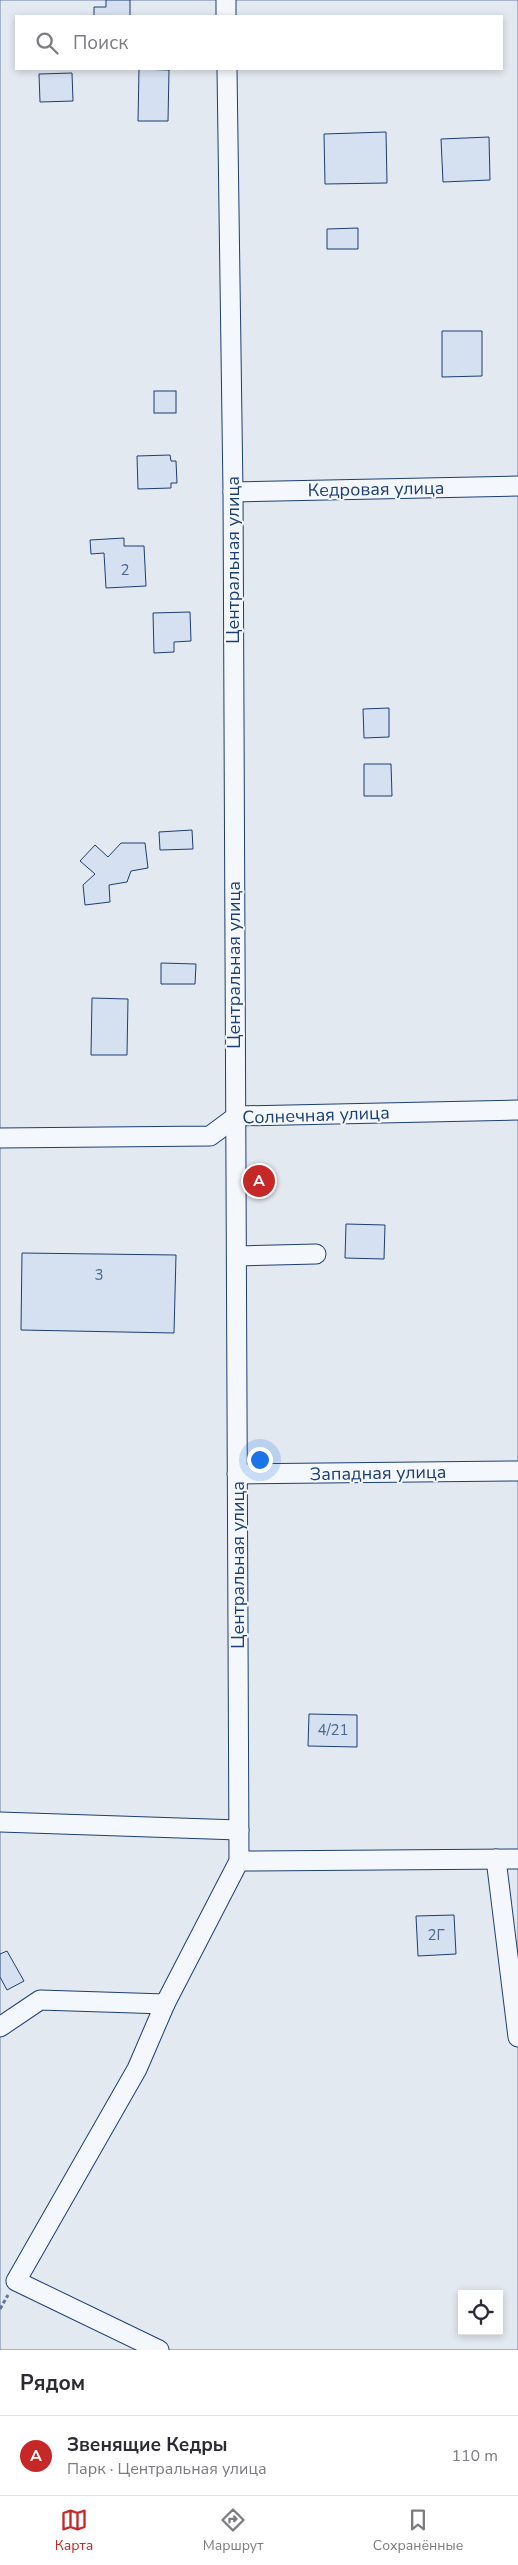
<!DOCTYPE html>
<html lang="ru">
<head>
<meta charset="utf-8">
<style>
	:root { --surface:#fff; --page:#f7f7f7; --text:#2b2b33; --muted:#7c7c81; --line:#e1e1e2; --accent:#c62828 }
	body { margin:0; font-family:"Nunito Sans",sans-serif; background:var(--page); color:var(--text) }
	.controls { position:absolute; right:15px; bottom:15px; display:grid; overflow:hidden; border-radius:0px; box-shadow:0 2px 8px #0003 }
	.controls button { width:45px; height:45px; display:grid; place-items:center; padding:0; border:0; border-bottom:1px solid var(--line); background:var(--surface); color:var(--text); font:25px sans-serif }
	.you { position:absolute; left:259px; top:1459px; width:18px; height:18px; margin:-12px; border:4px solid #fff; border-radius:50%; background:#1a73e8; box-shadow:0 0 0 8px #1a73e833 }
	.badge { display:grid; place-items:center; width:32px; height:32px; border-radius:50%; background:var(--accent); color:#fff; font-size:16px; font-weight:700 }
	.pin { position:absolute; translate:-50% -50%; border:2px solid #fff; box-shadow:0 1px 5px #0006 }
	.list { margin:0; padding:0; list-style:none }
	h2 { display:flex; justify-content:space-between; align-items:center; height:65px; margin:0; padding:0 20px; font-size:21px }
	h2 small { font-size:16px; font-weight:400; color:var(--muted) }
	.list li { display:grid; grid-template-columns:32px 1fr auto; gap:15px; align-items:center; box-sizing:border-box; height:80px; padding:0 20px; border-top:1px solid var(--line) }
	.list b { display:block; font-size:19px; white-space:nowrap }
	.list p { margin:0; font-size:16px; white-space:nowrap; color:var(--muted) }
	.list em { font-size:16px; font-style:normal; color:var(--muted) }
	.icon { flex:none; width:28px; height:28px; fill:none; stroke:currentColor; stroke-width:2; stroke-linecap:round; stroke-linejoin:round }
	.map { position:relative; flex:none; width:518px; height:2350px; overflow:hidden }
	.search { position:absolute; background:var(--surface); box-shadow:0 2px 8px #0003; left:15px; right:15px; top:15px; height:55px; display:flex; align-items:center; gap:12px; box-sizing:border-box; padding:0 18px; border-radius:0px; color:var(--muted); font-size:19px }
	.sheet { height:145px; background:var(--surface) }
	nav { display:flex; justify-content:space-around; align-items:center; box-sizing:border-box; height:70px; border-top:1px solid var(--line); background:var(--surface); font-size:14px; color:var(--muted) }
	nav a { display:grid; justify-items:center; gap:2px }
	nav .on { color:var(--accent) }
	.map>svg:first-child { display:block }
	.green { fill:#e3e9f0; stroke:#687fa3; fill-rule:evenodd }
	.building { fill:#d5e0f0; stroke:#1d3f73 }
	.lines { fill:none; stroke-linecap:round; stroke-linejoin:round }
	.minor-casing { stroke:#1d3f73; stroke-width:21 }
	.path { stroke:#5e769c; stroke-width:3; stroke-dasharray:4 2.5; stroke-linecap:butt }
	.minor { stroke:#f4f7fb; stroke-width:19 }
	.labels { text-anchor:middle; stroke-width:4; stroke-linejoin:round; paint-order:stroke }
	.number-label { font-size:15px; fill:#4b6792 }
	.street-label { font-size:18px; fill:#1d3f73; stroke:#f4f7fb }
</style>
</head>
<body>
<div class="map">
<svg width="518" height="2350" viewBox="0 0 518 2350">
	<rect width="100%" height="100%" fill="#f4f7fb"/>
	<path class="green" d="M0 0H518V2350H0ZM16 16H502V69H16ZM462 2294H499V2331H462Z"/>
	<g class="building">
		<polygon points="106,0 130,0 130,16 94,16 94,7 106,7"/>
		<polygon points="139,69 169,70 168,121 138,121"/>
		<polygon points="72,73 73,101 40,102 39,74"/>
		<polygon points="386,132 387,183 325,184 324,134"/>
		<polygon points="489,137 490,180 443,182 441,139"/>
		<polygon points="358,228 358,249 327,249 327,229"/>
		<polygon points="442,331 482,331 482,376 442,377"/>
		<rect x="154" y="391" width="22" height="22"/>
		<polygon points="170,455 171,461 176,461 177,483 171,483 171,488 138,489 137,456"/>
		<polygon points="124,538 124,546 144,546 146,586 106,588 104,553 91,554 90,540"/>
		<polygon points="190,612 191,641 174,642 174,652 154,653 153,613"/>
		<polygon points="389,708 389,737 364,738 363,709"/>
		<polygon points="364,764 391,764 392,796 364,796"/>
		<polygon points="192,830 193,849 160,850 159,832"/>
		<polygon points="121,843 145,843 148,868 131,871 127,882 109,885 110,902 85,905 83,885 95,874 80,861 95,845 108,857"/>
		<polygon points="161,963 196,964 195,984 161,984"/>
		<polygon points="92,998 128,999 127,1055 91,1055"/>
		<polygon points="346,1224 385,1225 384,1259 345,1258"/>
		<polygon points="22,1253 176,1255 174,1333 21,1330"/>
		<polygon points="309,1714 357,1715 357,1747 308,1746"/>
		<polygon points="454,1915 456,1954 418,1956 416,1916"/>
		<polygon points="7,1951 24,1981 7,1990 0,1977 0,1954"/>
	</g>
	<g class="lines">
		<defs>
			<g id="minor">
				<polyline points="226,0 226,16"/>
				<polyline points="233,492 518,486"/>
				<polyline points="0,1138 210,1136 237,1116 518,1110"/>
				<polyline points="238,1256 316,1254"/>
				<polyline points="237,1474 518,1471"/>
				<polyline points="0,1822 239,1830"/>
				<polyline points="496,1859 518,2037"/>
				<polyline points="239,1861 518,1859"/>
				<polyline points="0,2027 40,2000 165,2004 239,1861 233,492 227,69"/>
				<polyline points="159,2350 16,2281 137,2069 165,2004"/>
			</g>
		</defs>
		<use href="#minor" class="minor-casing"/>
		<polyline class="path" points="0,2309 8,2295"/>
		<use href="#minor" class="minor"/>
	</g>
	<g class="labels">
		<g class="number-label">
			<text x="125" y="575">2</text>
			<text x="99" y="1280">3</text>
			<text x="333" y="1735">4/21</text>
			<text x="436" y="1940">2Г</text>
		</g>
		<g class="street-label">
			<text transform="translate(376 489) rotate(-1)" y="6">Кедровая улица</text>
			<text transform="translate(233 560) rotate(-90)" y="6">Центральная улица</text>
			<text transform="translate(234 965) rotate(-90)" y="6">Центральная улица</text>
			<text transform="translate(316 1115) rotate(-2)" y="6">Солнечная улица</text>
			<text transform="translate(378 1473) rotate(-1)" y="6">Западная улица</text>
			<text transform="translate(238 1565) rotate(-90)" y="6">Центральная улица</text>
		</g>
	</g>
</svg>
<div class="controls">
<button><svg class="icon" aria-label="locate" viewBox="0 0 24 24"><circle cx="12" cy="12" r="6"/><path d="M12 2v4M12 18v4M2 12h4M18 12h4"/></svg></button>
</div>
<div class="you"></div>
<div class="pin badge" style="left:259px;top:1181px">A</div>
<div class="search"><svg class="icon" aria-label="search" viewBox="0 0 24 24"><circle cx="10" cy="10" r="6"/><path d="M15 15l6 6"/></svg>Поиск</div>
</div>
<section class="sheet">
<h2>Рядом<small></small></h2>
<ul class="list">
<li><span class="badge">A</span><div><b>Звенящие Кедры</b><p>Парк · Центральная улица</p></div><em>110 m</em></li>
</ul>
</section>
<nav>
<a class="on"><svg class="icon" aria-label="map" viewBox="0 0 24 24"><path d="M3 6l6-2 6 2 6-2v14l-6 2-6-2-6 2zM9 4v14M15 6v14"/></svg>Карта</a>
<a><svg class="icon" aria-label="directions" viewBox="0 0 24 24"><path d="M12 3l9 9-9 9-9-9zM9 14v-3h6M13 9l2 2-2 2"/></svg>Маршрут</a>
<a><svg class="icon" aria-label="saved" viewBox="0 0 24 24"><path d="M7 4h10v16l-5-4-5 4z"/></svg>Сохранённые</a>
</nav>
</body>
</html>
